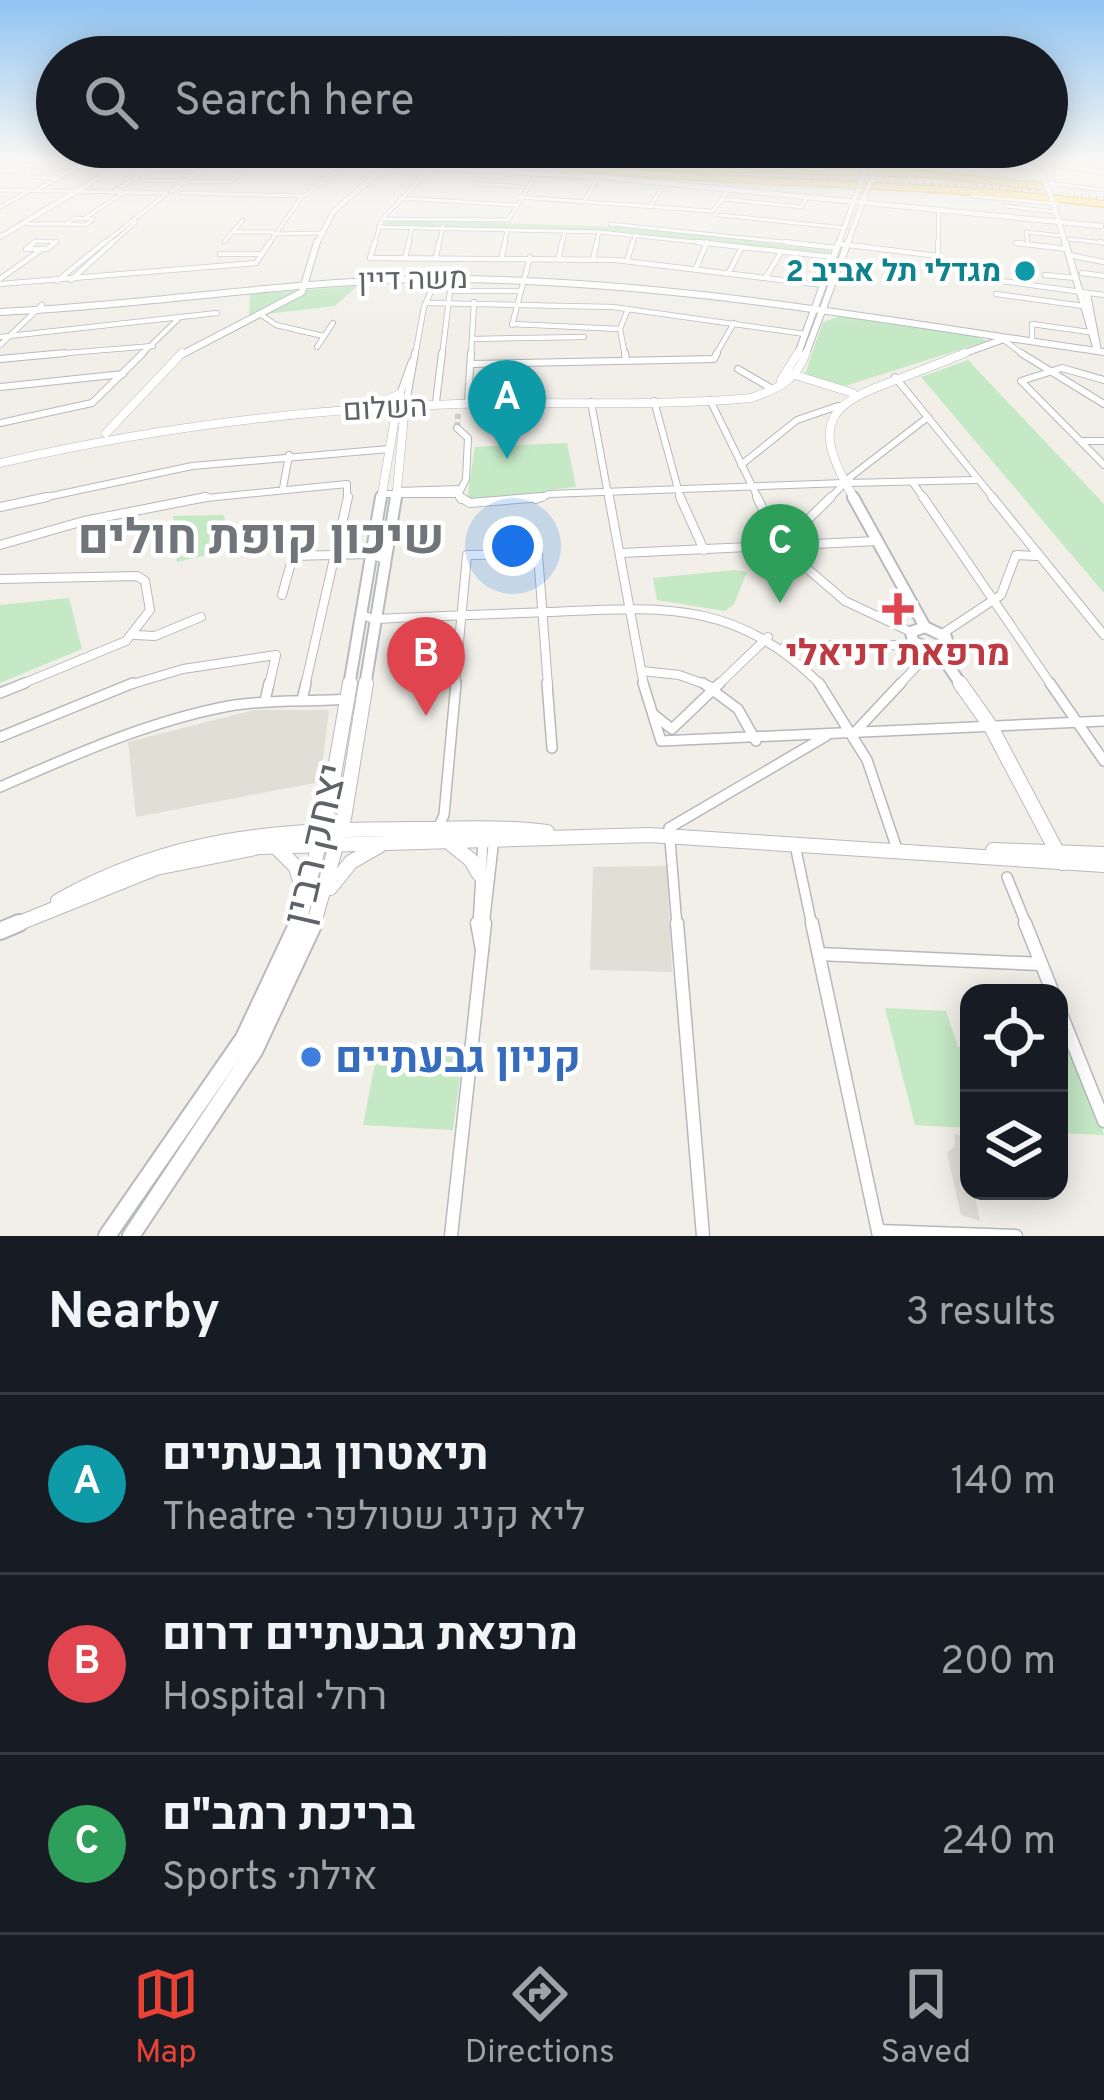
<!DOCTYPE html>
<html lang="en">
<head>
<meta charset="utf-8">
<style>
	:root { --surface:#171b24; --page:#20242c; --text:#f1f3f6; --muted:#9ea1a6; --line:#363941; --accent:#ea4335 }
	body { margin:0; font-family:Overpass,Heebo,sans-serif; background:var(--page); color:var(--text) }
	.controls { position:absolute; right:36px; bottom:36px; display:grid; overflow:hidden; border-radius:24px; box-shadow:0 6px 30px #0003 }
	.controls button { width:108px; height:108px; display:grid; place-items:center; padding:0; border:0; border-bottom:3px solid var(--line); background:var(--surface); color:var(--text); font:60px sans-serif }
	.you { position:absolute; left:513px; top:546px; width:42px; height:42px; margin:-30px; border:9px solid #fff; border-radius:50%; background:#1a73e8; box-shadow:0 0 0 18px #1a73e833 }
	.badge { display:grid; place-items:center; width:78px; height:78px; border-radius:50%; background:var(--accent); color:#fff; font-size:39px; font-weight:700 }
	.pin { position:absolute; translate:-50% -99px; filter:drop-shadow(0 3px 6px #0008) }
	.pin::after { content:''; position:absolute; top:63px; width:42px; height:36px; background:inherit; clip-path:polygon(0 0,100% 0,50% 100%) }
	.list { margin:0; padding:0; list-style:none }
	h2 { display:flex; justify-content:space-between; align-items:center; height:156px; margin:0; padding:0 48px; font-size:51px }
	h2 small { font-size:39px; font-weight:400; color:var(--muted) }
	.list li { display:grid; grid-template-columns:78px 1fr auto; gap:36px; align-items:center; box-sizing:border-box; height:180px; padding:0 48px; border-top:3px solid var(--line) }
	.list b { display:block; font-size:45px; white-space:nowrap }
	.list p { margin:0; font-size:39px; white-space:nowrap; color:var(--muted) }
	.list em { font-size:39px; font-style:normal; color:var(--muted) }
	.icon { flex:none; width:66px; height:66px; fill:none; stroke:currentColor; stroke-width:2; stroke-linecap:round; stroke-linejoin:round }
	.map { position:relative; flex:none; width:1104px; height:1236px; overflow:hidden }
	.search { position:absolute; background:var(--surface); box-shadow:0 6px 30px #0003; left:36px; right:36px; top:36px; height:132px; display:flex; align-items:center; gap:30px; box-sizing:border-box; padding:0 42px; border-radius:66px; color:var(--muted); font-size:45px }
	.sheet { height:696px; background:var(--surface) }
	nav { display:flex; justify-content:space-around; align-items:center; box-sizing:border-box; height:168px; border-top:3px solid var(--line); background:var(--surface); font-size:33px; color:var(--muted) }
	nav a { display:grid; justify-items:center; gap:6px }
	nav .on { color:var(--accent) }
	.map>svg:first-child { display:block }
	.commercial { fill:#fef7e0 }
	.education { fill:#e1ded6 }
	.green { fill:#c5e8c5 }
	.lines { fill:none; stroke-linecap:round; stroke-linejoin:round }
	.street-tunnel { stroke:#ccccc8; stroke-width:6; stroke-dasharray:6 3; stroke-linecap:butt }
	.street-far5-casing { stroke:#b5b8bc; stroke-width:4.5 }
	.street-far4-casing { stroke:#b5b8bc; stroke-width:6 }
	.street-far3-casing { stroke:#b5b8bc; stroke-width:8 }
	.street-far2-casing { stroke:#b5b8bc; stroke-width:10 }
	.street-far1-casing { stroke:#b5b8bc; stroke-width:12 }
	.street-casing { stroke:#b5b8bc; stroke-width:15 }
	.secondary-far5-casing { stroke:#b6babf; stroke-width:6 }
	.secondary-far4-casing { stroke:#b6babf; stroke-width:8 }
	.secondary-far3-casing { stroke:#b6babf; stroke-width:9 }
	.secondary-far2-casing { stroke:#b6babf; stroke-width:14 }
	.secondary-far1-casing { stroke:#b6babf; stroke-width:16 }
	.secondary-casing { stroke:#b6babf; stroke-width:20 }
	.highway-casing { stroke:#f9ab00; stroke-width:8 }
	.street-far5 { stroke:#fff; stroke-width:3 }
	.street-far4 { stroke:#fff; stroke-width:4.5 }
	.street-far3 { stroke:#fff; stroke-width:6 }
	.street-far2 { stroke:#fff; stroke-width:8 }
	.street-far1 { stroke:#fff; stroke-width:9 }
	.street { stroke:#fff; stroke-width:12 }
	.secondary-far5 { stroke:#fff; stroke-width:4.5 }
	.secondary-far4 { stroke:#fff; stroke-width:6 }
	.secondary-far3 { stroke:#fff; stroke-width:8 }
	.secondary-far2 { stroke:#fff; stroke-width:10 }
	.secondary-far1 { stroke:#fff; stroke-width:14 }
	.secondary { stroke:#fff; stroke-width:16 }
	.highway { stroke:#fde293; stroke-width:6 }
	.rail { stroke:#b6b7b8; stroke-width:3; stroke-dasharray:1.5 6; stroke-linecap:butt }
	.secondary-bridge-casing { stroke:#b6babf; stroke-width:6; stroke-linecap:butt }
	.secondary-bridge { stroke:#fff; stroke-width:4.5 }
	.culture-dot { fill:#0f9aa8; stroke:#fff; stroke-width:4.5 }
	.health-dot { fill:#e0444e; stroke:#fff; stroke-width:4.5 }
	.shop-dot { fill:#3f7fe0; stroke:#fff; stroke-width:4.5 }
	.labels { text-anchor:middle; stroke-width:9; stroke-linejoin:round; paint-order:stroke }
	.far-culture-label { font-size:30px; font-weight:bold; fill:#0d838f; stroke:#fff; text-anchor:end }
	.far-street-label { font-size:30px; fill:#5f6368; stroke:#fff }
	.health-label { font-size:36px; font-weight:bold; fill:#be3a42; stroke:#fff }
	.near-street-label { font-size:42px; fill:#5f6368; stroke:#fff }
	.near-shop-label { font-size:42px; font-weight:bold; fill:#366cbe; stroke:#fff; text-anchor:start }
	.district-label { font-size:48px; font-weight:bold; fill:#70757a; stroke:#fff }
</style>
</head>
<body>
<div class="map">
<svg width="1104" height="1236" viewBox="0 0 1104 1236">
	<rect width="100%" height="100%" fill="#f1efe8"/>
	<polygon class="commercial" points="882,158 982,158 1104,173 1104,191 890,170 883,167"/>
	<g class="education">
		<polygon points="254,710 329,710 320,782 136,817 128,742"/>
		<polygon points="667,866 672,972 590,970 593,867"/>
		<polygon points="954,1133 969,1140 969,1191 974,1191 980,1221 961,1215 947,1153 955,1146"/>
	</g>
	<g class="green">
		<polygon points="386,219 645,228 830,251 828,256 565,229 383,226"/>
		<polygon points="357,286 335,306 249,316 250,294"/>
		<polygon points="841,316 968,334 987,341 845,386 805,374 823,322"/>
		<polygon points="968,360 1104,504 1104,593 921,377"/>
		<polygon points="567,443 576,487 546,490 538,498 467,499 475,447"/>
		<polygon points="223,515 229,527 213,534 219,552 177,562 173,516"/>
		<polygon points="735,570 747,572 734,604 725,611 657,600 653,578"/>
		<polygon points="69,598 82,649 0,683 0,605"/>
		<polygon points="885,1008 946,1011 958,1047 969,1047 969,1128 915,1125"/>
		<polygon points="378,1048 463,1053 453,1130 363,1125"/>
		<polygon points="1059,1050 1073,1050 1104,1135 1059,1133"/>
	</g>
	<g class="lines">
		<polyline class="street-tunnel" points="457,428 458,414"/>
		<defs>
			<g id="street-far5">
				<polyline points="656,158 655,163 682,164"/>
				<polyline points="687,158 692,159"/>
				<polyline points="768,158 769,167"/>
				<polyline points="1052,158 1059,162"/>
				<polyline points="0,165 79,167"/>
				<polyline points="152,168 202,169"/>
				<polyline points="0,171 23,171"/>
				<polyline points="0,176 57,178"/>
				<polyline points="134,180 185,181"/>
				<polyline points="191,182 230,182 259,158"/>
				<polyline points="1047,183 1104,190"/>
				<polyline points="478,184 524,187"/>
				<polyline points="38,189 94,158"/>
				<polyline points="0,190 167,193"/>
				<polyline points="116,190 165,158"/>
				<polyline points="171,192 216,158"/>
				<polyline points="181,193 302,196"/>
				<polyline points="972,196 1058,204"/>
				<polyline points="519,197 711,211"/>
				<polyline points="400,198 515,205"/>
				<polyline points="723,199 801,207 808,196"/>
				<polyline points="585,200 599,175"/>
				<polyline points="651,205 666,182 673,182"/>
				<polyline points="1006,206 1056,212"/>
				<polyline points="0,207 29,191"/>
				<polyline points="713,211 731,187"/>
				<polyline points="720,215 845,228"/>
				<polygon points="75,218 94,219 85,225 66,224"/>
				<polyline points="85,218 123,193"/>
				<polyline points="382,219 508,220 539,170"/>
				<polyline points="27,224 66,224"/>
				<polyline points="621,225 610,224 813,245"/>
				<polyline points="378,227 599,232 725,245"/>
				<polyline points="233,232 273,232"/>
				<polyline points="273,234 320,233"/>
				<polyline points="1069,239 1104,243"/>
				<polyline points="224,242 243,220"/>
				<polyline points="1016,243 1037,245"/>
				<polyline points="840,244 852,245"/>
				<polyline points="1028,244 1026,232 1063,236"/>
				<polyline points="31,245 37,241 57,242 52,245"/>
				<polyline points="102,245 166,194"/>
				<polyline points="110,245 136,222"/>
				<polyline points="268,245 301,198 355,158"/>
				<polyline points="374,245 382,219 435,164"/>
				<polyline points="408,245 412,227"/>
				<polyline points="439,245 443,226"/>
				<polyline points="504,245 507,230"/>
				<polyline points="562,245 565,231"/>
				<polyline points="596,245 599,232"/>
				<polyline points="632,245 636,235"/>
				<polyline points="938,245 939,209"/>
			</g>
			<g id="street-far4">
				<polyline points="35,242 26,249 47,249 56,242"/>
				<polyline points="375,242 370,258 616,260 823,285"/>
				<polyline points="697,242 833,257"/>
				<polyline points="785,242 837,248"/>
				<polyline points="1099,242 1104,243"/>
				<polyline points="1016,243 1067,249"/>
				<polyline points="840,244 938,256 938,242"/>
				<polyline points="220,254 260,254"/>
				<polyline points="1069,255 1104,262"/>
				<polyline points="502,256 505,242"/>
				<polyline points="436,257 439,242"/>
				<polyline points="559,257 562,242"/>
				<polyline points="405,258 409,242"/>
				<polyline points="593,259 597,242"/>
				<polyline points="627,261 633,242"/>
				<polyline points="696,268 707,242"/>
				<polyline points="729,272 742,247"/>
				<polyline points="1082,273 1104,276"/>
				<polyline points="1045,275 1076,278"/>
				<polyline points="766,277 781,252"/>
				<polyline points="0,279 42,249"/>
				<polyline points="71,280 113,242"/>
				<polyline points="994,280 1104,295"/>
				<polyline points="57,281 105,242"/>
				<polyline points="0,284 256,263 270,242"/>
				<polyline points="996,294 1083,306"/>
				<polyline points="428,303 613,307 805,334"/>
				<polyline points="263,316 276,325 323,336"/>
				<polyline points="512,324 620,329"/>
				<polyline points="512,325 530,257"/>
				<polyline points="0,337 217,313"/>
				<polyline points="1000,337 1025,356"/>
				<polyline points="472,339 584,337"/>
				<polyline points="1032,340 1032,324 1089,332"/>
				<polyline points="0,345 42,305"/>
				<polyline points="317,347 333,323"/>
				<polyline points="30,356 153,346"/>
				<polyline points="140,356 178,319"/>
				<polyline points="415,356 424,307 433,287"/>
				<polyline points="442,356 450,291 521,291"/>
				<polyline points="471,356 474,302"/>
				<polyline points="625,356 620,329 628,309"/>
				<polyline points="715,356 734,323"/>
			</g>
			<g id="street-far3">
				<polyline points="625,353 626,360"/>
				<polyline points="1021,353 1104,404"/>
				<polyline points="0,359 65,353"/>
				<polyline points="471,364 714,359 717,353"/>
				<polyline points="738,369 769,387"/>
				<polyline points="895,377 995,500"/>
				<polyline points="1104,380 1062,368 1021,381 1104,465"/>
				<polyline points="0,387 123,374"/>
				<polyline points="399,397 412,361"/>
				<polyline points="710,400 759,500"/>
				<polyline points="468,401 471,353"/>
				<polyline points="654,401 681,500"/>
				<polyline points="436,402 442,353"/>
				<polyline points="591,402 609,500"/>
				<polyline points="406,403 415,353"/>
				<polyline points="0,423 92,403 143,353"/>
				<polyline points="457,428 468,438 466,479 459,493"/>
				<polyline points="1083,441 1104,441"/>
				<polyline points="741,465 797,420 838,406"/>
				<polyline points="846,483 976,480"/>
				<polyline points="851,483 849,478 928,417"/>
				<polyline points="913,483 925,500"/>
				<polyline points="283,488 289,455"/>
				<polyline points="396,491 460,489"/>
				<polyline points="382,494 459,494 461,500"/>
				<polyline points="33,500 192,466 389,449"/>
				<polyline points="187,500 347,484 347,500"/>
				<polyline points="536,500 549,494 844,483"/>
				<polyline points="828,500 844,484"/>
			</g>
			<g id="street-far2">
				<polyline points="460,497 470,503 542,497"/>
				<polyline points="609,497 644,686"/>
				<polyline points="680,497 704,550"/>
				<polyline points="757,497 781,546 845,601 911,632"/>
				<polyline points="923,497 1052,686"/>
				<polyline points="992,497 1104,635"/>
				<polyline points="0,507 47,497"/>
				<polyline points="0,545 84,521 206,497"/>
				<polyline points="782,545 831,497"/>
				<polyline points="622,553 877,541"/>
				<polyline points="0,579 137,576 145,581 150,610 126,641 17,686"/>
				<polyline points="282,595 293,556 370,554 384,559"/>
				<path d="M361 615 374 619C433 616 491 614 550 612 663 607 736 599 822 686"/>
				<polyline points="942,634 1001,595 1016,555 1037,556"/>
				<polyline points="135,635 155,636 201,617"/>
				<polyline points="785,646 914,645"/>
				<polyline points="642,671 679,675 710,686"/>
				<polyline points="126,686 183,669 276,655 269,686"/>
				<polyline points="305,686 348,497"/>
				<polyline points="455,686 467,555 538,554 548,686"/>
				<polyline points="717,686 768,637"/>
				<polyline points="898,686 930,652"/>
			</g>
			<g id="street-far1">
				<polyline points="547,683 552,748"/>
				<polyline points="643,683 661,741 1104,721"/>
				<polyline points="703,683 738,709 756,741"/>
				<polyline points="819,683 867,760 897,849"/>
				<polyline points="1050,683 1104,761"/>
				<polyline points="0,693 25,683"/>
				<polyline points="302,700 306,683"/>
				<polyline points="265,701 269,683"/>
				<polyline points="653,714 672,729 720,683"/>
				<polyline points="855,732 901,683"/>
				<polyline points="0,737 133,683"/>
				<path d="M0 787C74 755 149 721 229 706 269 699 309 702 350 699"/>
				<polyline points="439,826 444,815 456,683"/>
				<polyline points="795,845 812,926"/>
				<polyline points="1007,877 1027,926"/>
				<polyline points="478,926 483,840"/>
				<polyline points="484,926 494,838"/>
				<polyline points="677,926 669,828 826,736"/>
			</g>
			<g id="street">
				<polyline points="477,923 482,950"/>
				<polyline points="677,923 703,1236"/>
				<polyline points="812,923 879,1236"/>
				<polyline points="1025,923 1053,993"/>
				<polyline points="819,954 1041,964"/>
				<polyline points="1059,1009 1104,1121"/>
				<polyline points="878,1231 1016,1236"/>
				<polyline points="451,1236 485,923"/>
			</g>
			<g id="secondary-far5">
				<polyline points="249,158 602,177 1101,226"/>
				<polyline points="999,158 1104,172"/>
				<polyline points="1048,165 1052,185"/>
				<polyline points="864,173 868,158"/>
				<polyline points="875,173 878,158"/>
				<polyline points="1052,199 1066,245"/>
				<polyline points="0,237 132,158"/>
				<polyline points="316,245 334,211 392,161"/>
				<polyline points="838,245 860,185"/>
				<polyline points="847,245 868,188"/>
			</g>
			<g id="secondary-far4">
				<polyline points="1065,242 1097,350"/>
				<polyline points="1087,294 1098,351"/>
				<path d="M0 312C148 306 296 279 444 279 666 279 885 321 1104 352"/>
				<polyline points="179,356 302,292 317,242"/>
				<polyline points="797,356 839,242"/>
				<polyline points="805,356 848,242"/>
				<polyline points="957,356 1001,340"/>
			</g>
			<g id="secondary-far3">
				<polyline points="792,374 853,393"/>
				<polyline points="781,380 798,353"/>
				<polyline points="380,403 400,394"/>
				<polyline points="106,433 182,353"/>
				<path d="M0 463C151 428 302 409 456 404 554 401 654 407 751 398 777 389 796 381 806 353"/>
				<path d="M845 482C815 425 829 405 885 384 912 374 938 364 965 353"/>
				<polyline points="846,484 855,500"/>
				<polyline points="381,500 397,406"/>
				<polyline points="396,500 405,405"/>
			</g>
			<g id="secondary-far2">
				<polyline points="853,497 925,627 946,637 948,645 939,652"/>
				<polyline points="925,627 911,632 913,642 939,652"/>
				<polyline points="939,652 962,686"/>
				<polyline points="349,686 381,497"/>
				<polyline points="365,686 396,497"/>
			</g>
			<g id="secondary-far1">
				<polyline points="960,683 991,727 1063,863"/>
				<polyline points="451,844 471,860 479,874"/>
				<polyline points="277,848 296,867 305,898"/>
				<polyline points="993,850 1104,854"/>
				<polyline points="330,888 351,862 379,846"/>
				<path d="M58 901C173 836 279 830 408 829 454 829 501 826 547 832"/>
				<polyline points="12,926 156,868 260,847 649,835 1104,865"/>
				<polyline points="298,926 328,809 350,683"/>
				<polyline points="313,926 344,818 366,683"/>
			</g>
			<g id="secondary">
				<polyline points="0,931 19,923"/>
				<polyline points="107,1236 244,1038 298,923"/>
				<polyline points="131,1236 254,1051 314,923"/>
			</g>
			<g id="highway">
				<path d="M503 158C702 187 904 179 1104 204"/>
				<polyline points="637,166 926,174 1039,186"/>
			</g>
		</defs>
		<use href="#street-far5" class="street-far5-casing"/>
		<use href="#street-far4" class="street-far4-casing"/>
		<use href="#street-far3" class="street-far3-casing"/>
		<use href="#street-far2" class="street-far2-casing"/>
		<use href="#street-far1" class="street-far1-casing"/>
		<use href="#street" class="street-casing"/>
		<use href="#secondary-far5" class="secondary-far5-casing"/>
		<use href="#secondary-far4" class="secondary-far4-casing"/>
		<use href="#secondary-far3" class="secondary-far3-casing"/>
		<use href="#secondary-far2" class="secondary-far2-casing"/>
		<use href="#secondary-far1" class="secondary-far1-casing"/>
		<use href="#secondary" class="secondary-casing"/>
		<use href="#highway" class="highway-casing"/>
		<use href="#street-far5" class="street-far5"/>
		<use href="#street-far4" class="street-far4"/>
		<use href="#street-far3" class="street-far3"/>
		<use href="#street-far2" class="street-far2"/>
		<use href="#street-far1" class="street-far1"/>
		<use href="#street" class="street"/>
		<use href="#secondary-far5" class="secondary-far5"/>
		<use href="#secondary-far4" class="secondary-far4"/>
		<use href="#secondary-far3" class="secondary-far3"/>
		<use href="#secondary-far2" class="secondary-far2"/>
		<use href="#secondary-far1" class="secondary-far1"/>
		<use href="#secondary" class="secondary"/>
		<use href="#highway" class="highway"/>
		<path class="rail" d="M535 158C724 184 915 175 1104 198"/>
		<defs>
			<g id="secondary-bridge">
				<polyline points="860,185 864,173"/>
				<polyline points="1047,185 1052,199"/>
				<polyline points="868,188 875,173"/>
			</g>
		</defs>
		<use href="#secondary-bridge" class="secondary-bridge-casing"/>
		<use href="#secondary-bridge" class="secondary-bridge"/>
	</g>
	<linearGradient id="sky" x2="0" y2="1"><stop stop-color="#8fc3f1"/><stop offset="0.48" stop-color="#f9f8f5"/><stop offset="1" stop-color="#f9f8f5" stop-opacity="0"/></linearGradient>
	<rect width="1104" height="331" fill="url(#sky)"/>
	<circle class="culture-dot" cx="1025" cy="271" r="12"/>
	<path class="health-dot" d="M892 591h12v12h12v12h-12v12h-12v-12h-12v-12h12z"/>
	<circle class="shop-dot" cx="311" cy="1057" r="12"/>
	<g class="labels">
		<g class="far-culture-label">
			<text x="1001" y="281">מגדלי תל אביב 2</text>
		</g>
		<g class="far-street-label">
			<text transform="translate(413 279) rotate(-1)" y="10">משה דיין</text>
			<text transform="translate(385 408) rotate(-3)" y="10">השלום</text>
		</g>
		<g class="health-label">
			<text x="898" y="665">מרפאת דניאלי</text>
		</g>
		<g class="near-street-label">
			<text transform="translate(314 844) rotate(-77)" y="15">יצחק רבין</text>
		</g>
		<g class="near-shop-label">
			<text x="335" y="1072">קניון גבעתיים</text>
		</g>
		<g class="district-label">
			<text x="261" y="553">שיכון קופת חולים</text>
		</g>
	</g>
</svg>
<div class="controls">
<button><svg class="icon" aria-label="locate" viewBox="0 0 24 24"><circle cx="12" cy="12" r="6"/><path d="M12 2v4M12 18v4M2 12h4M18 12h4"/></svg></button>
<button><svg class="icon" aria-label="layers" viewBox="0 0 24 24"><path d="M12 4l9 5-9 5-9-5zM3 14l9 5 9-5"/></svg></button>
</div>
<div class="you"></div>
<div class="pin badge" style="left:507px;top:459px;background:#0f9aa8">A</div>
<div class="pin badge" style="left:426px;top:716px;background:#e0444e">B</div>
<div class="pin badge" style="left:780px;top:603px;background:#2e9e5b">C</div>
<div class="search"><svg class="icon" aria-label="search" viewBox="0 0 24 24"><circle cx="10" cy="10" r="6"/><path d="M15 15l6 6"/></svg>Search here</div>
</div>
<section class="sheet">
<h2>Nearby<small>3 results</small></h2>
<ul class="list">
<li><span class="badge" style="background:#0f9aa8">A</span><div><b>תיאטרון גבעתיים</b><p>Theatre · ליא קניג שטולפר</p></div><em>140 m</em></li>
<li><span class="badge" style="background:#e0444e">B</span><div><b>מרפאת גבעתיים דרום</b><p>Hospital · רחל</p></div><em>200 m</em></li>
<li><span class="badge" style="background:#2e9e5b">C</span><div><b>בריכת רמב&quot;ם</b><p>Sports · אילת</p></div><em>240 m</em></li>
</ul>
</section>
<nav>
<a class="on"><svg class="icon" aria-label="map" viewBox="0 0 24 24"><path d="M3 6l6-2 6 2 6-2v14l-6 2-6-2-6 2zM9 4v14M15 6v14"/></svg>Map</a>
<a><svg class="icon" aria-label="directions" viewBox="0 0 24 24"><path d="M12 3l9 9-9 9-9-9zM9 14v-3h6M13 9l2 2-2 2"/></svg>Directions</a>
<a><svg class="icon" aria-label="saved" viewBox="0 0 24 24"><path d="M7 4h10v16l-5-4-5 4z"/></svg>Saved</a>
</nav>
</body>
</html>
